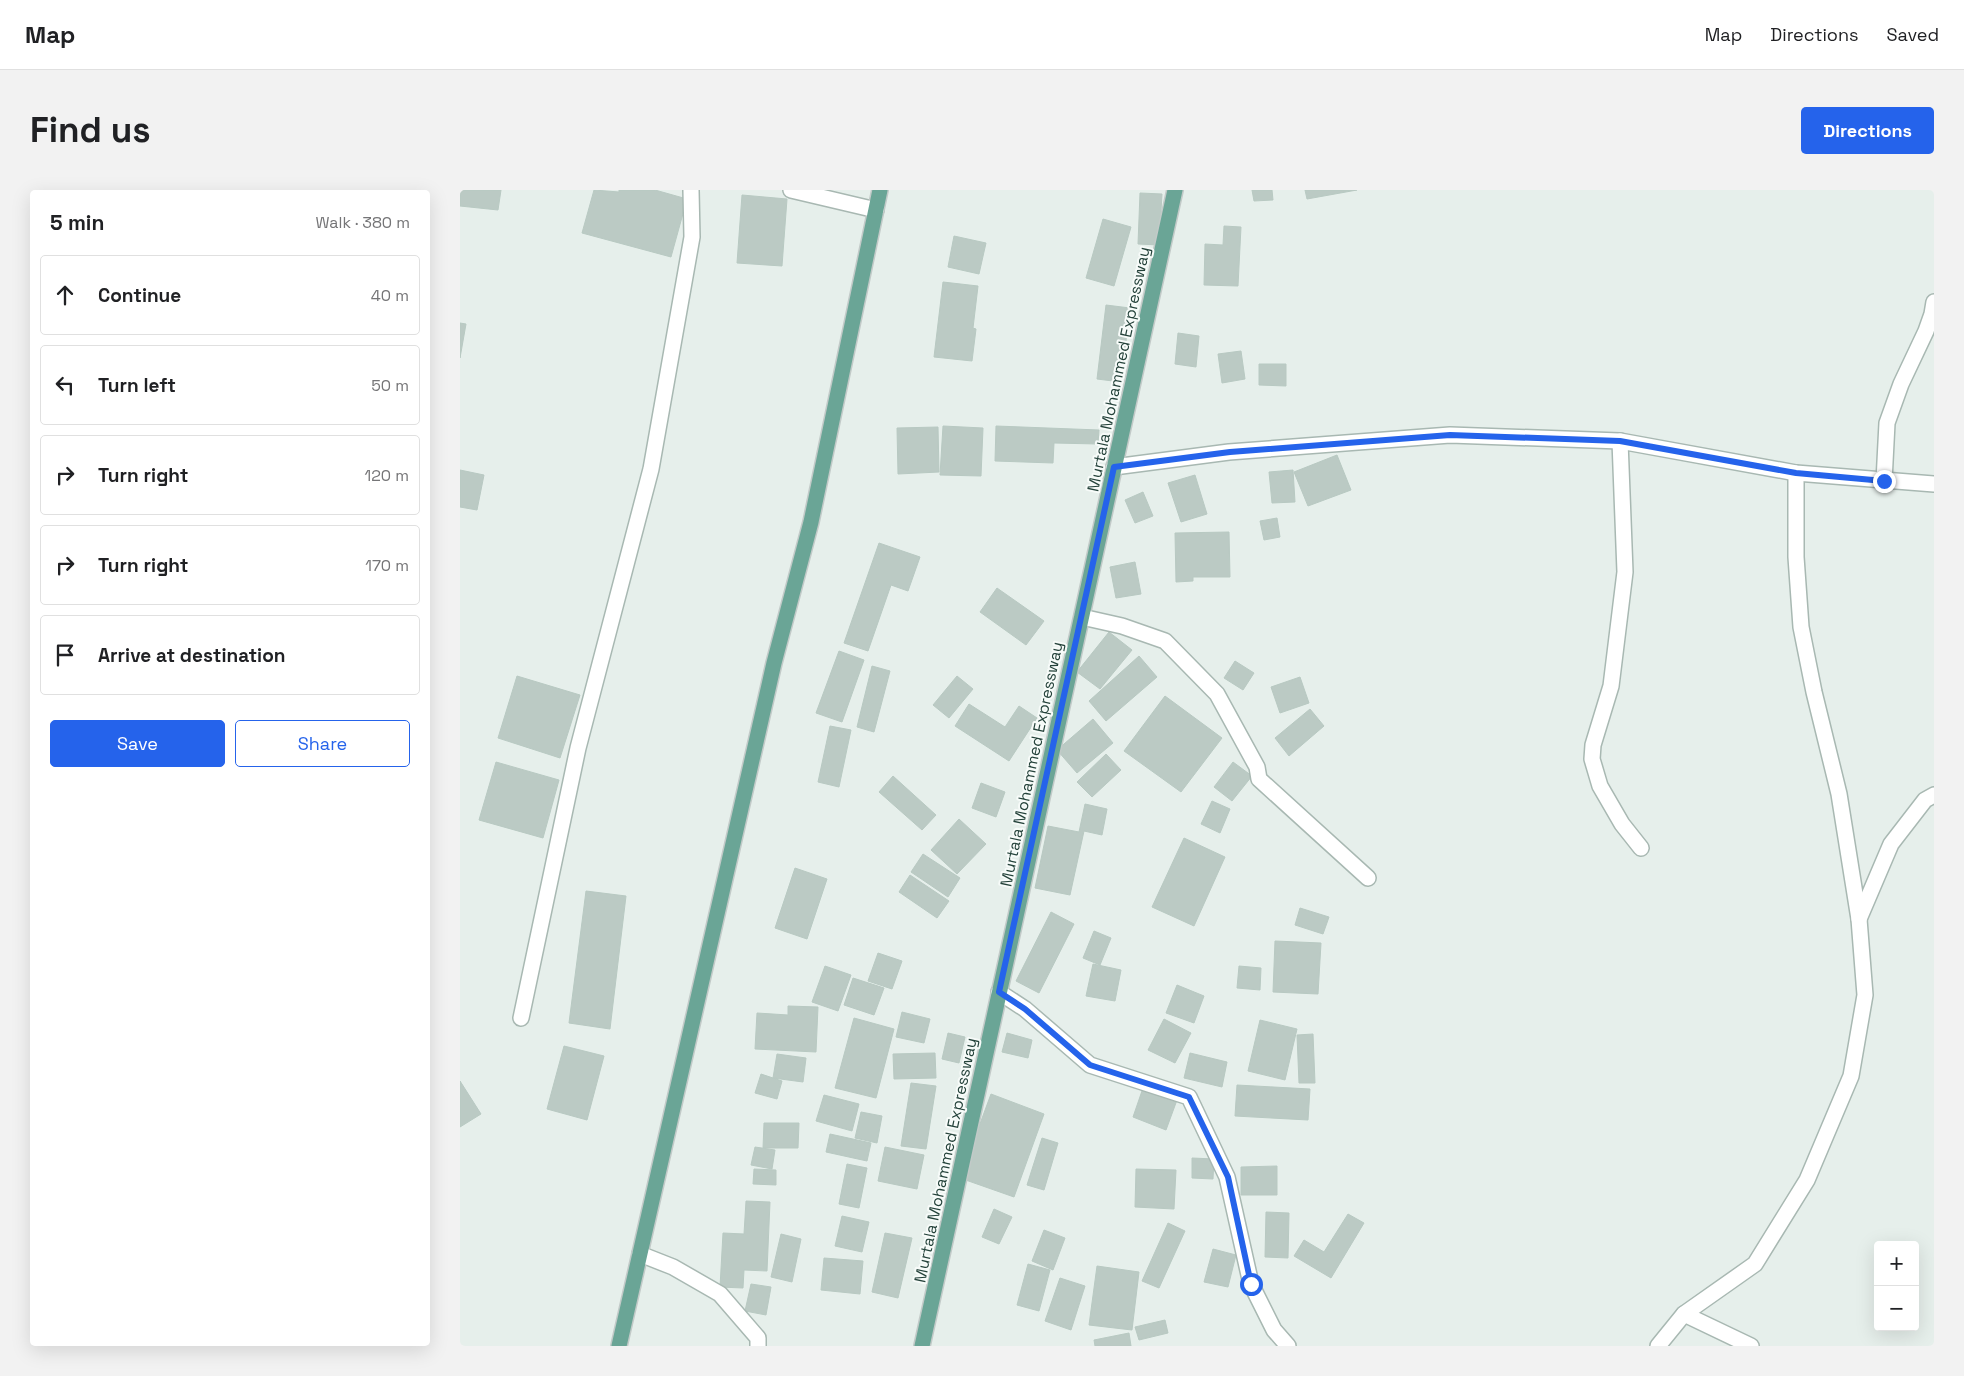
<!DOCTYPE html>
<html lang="en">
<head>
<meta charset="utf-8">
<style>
	:root { --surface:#fff; --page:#f2f2f2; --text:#202124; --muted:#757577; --line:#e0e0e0; --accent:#2563eb }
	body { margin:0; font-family:"Space Grotesk",sans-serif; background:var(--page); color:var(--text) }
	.controls { position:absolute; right:15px; bottom:15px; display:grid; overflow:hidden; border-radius:5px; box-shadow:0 5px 20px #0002 }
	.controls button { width:45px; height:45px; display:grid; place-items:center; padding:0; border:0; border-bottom:1px solid var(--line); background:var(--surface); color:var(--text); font:25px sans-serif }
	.stop { position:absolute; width:15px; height:15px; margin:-11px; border:4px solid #2563eb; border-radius:50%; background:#fff }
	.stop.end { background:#2563eb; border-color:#fff; box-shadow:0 1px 5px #0008 }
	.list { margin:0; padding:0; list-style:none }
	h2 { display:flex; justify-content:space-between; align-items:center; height:65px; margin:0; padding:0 20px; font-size:21px }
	h2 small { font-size:16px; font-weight:400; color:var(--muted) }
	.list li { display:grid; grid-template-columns:32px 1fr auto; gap:15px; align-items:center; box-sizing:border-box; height:80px; margin:0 10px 10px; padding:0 10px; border:1px solid var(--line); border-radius:5px }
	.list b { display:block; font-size:19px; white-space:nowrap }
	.list em { font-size:16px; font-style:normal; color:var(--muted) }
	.actions { display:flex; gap:10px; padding:15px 20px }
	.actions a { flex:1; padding:11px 0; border:1px solid var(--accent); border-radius:5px; text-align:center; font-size:18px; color:var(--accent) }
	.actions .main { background:var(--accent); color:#fff }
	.icon { flex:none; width:28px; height:28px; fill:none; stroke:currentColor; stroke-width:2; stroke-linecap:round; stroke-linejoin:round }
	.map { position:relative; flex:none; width:1474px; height:1156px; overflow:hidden; border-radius:5px }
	header { display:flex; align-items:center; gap:30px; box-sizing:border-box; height:70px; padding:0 25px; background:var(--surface); border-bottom:1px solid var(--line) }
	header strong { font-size:24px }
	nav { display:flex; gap:28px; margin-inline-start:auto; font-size:18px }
	.intro { display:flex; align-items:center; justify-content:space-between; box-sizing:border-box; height:120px; padding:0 30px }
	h1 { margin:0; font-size:35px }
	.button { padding:12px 22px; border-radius:5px; background:var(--accent); color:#fff; font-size:18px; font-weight:700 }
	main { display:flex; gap:30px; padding:0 30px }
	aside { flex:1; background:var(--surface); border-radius:5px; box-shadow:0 5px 20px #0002 }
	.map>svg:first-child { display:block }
	.building { fill:#bbcac4; stroke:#b8c9c2 }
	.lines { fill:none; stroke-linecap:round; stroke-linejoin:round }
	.minor-casing { stroke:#a8b8b2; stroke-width:18 }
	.major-casing { stroke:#c2cac8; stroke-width:18 }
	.minor { stroke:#fff; stroke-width:15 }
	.major { stroke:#6aa596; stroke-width:15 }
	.route { stroke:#2563eb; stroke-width:6 }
	.labels { text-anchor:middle; stroke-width:4; stroke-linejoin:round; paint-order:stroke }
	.street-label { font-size:16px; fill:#24423a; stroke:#f7fbf9 }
</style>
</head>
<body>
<header>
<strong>Map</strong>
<nav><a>Map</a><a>Directions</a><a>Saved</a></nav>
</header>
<div class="intro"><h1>Find us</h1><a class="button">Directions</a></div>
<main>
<aside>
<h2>5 min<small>Walk · 380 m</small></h2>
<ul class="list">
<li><svg class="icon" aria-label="ahead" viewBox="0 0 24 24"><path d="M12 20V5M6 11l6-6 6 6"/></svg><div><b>Continue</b></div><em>40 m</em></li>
<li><svg class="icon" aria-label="left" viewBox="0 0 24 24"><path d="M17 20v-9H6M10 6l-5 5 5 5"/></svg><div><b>Turn left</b></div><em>50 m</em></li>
<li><svg class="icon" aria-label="right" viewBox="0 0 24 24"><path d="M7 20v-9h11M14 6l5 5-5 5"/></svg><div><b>Turn right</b></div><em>120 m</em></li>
<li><svg class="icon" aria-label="right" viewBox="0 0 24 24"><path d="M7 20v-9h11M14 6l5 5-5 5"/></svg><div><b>Turn right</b></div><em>170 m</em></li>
<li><svg class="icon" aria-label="arrive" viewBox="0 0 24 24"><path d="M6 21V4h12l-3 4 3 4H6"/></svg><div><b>Arrive at destination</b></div></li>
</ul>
<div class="actions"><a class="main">Save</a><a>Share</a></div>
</aside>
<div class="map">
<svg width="1474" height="1156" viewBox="0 0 1474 1156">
	<rect width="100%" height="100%" fill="#e6efeb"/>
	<g class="building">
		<polygon points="0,0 41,0 38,20 0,16"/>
		<polygon points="134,0 159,2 159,0 195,0 227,9 211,67 122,43"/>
		<polygon points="792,0 812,0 813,10 794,11"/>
		<polygon points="845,0 897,0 847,9"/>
		<polygon points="680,3 702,4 699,55 678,54"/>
		<polygon points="282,5 327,9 322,76 277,73"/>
		<polygon points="643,29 671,37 654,96 626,88"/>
		<polygon points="764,36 781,37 778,96 744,95 745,54 763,55"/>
		<polygon points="494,46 526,53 519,84 488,77"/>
		<polygon points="483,92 518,96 513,138 516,139 512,171 474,167"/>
		<polygon points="646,115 670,118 661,192 637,189"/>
		<polygon points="0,133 6,134 0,168"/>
		<polygon points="718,143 739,146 736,177 715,174"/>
		<polygon points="781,161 785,189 762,193 758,164"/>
		<polygon points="799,174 826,174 826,196 799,195"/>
		<polygon points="483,236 523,238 521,286 480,285"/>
		<polygon points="536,236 639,240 638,254 594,253 593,273 535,271"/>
		<polygon points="478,237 479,282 438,284 437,238"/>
		<polygon points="877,265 891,300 848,316 834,282"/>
		<polygon points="0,280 24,285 17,320 0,317"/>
		<polygon points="833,280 835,312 812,313 809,282"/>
		<polygon points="735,285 747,324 721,332 708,293"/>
		<polygon points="683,302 693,326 675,333 665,310"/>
		<polygon points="817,328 820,347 804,350 800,331"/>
		<polygon points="769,342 770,387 733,387 733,391 716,392 715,343"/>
		<polygon points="419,353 460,367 448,401 431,395 408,461 384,453"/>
		<polygon points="675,372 681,404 656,408 650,377"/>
		<polygon points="537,398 584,431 566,455 520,422"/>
		<polygon points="649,442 672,460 640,499 617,482"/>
		<polygon points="379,461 404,470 382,532 356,523"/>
		<polygon points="679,466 697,487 646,531 629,511"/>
		<polygon points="775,471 794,483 783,500 764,488"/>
		<polygon points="412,476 430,481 414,542 397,537"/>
		<polygon points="57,486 120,505 100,568 38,548"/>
		<polygon points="497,486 513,499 489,528 473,515"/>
		<polygon points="840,487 849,513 820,523 811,497"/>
		<polygon points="705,506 762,548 721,602 664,561"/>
		<polygon points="509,514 545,537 559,516 577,528 549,571 495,536"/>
		<polygon points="850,519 864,536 829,566 815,548"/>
		<polygon points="633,529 653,553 617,583 597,560"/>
		<polygon points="370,536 391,540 379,597 358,592"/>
		<polygon points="646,564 661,580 632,607 617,592"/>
		<polygon points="36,572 99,590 83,648 19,630"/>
		<polygon points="773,572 792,586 772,611 754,597"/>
		<polygon points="433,586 476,625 462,640 419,602"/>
		<polygon points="521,593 545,602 536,627 512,618"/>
		<polygon points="752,611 770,619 760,643 741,634"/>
		<polygon points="625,614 647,619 642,645 624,641 610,705 575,698 588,636 619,642"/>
		<polygon points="499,629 526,654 497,684 471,660"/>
		<polygon points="724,648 765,667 734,736 692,717"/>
		<polygon points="463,664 500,688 488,707 451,682"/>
		<polygon points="335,678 367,689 347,749 315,738"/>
		<polygon points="450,685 489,711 477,728 439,702"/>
		<polygon points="126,701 166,706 150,839 109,833"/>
		<polygon points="840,718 869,727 863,744 835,735"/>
		<polygon points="591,722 614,734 579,803 556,791"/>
		<polygon points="634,741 651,748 640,775 623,768"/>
		<polygon points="815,751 861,753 858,804 813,802"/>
		<polygon points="418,763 442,771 432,799 408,791"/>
		<polygon points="633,774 661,780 655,811 626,806"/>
		<polygon points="365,776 391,785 378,821 352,812"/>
		<polygon points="779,776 801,778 800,800 777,798"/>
		<polygon points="393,788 424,798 414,825 384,815"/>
		<polygon points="717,795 744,806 734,833 706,823"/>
		<polygon points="328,816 358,817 356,862 295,859 297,823 328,825"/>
		<polygon points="442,822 470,829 464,853 436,847"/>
		<polygon points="394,828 434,839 416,908 375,898"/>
		<polygon points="704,829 731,843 715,873 688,860"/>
		<polygon points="800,830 837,839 825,890 788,881"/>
		<polygon points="488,843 505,847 499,873 482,869"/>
		<polygon points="547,843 572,850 568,868 542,862"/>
		<polygon points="853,844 855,893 839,893 837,845"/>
		<polygon points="104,856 144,866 127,930 87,919"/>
		<polygon points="475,863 476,888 434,889 433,864"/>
		<polygon points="730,863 767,872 762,897 724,888"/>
		<polygon points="317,864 346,868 343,892 313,888"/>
		<polygon points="301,884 322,891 317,909 295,903"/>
		<polygon points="0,891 21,924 0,937"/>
		<polygon points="451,893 476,896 466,959 441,956"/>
		<polygon points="777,895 850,899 848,930 775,926"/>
		<polygon points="683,898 717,910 706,940 673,927"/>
		<polygon points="531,904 584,924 554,1007 500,988"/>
		<polygon points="364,905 399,914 392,941 356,931"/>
		<polygon points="401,922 422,926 417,953 395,948"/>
		<polygon points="304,933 339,933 338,958 303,958"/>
		<polygon points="370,944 411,953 407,971 366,962"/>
		<polygon points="582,948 598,953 584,1000 567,995"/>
		<polygon points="295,957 315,960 312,979 291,975"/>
		<polygon points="425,957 464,965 457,999 418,991"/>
		<polygon points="732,968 754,969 753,989 732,988"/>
		<polygon points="387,974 407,978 399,1018 379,1014"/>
		<polygon points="817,976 817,1005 781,1005 781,977"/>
		<polygon points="294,979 316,980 316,995 293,994"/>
		<polygon points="676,979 716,980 714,1019 675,1017"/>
		<polygon points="286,1011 310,1012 307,1081 284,1080 283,1098 260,1097 263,1043 284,1044"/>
		<polygon points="534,1019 552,1027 539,1054 522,1047"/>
		<polygon points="806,1022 829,1023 828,1068 805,1067"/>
		<polygon points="888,1024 904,1033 871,1088 834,1066 844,1050 864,1062"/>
		<polygon points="382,1026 409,1032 402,1062 375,1056"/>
		<polygon points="708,1033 725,1041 699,1098 682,1091"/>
		<polygon points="584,1040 605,1048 593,1080 572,1071"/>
		<polygon points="425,1043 452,1048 438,1108 412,1102"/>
		<polygon points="321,1044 341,1049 332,1092 311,1087"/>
		<polygon points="753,1059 776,1065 768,1097 744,1092"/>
		<polygon points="364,1068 403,1071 400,1104 361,1100"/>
		<polygon points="568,1074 590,1080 579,1121 557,1115"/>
		<polygon points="637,1076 679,1082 672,1140 629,1135"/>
		<polygon points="600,1088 625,1096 611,1140 585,1131"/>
		<polygon points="291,1094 311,1097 306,1125 285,1121"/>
		<polygon points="705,1130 708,1143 679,1150 675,1137"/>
		<polygon points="669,1143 671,1156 635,1156 634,1150"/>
	</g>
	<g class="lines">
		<defs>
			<g id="minor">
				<polyline points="331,0 416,20"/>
				<polyline points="1160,251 1165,382 1151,496 1133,555 1132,569 1140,596 1162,634 1181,658"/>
				<polyline points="654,277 769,262 990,245 1160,251 1336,283 1474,294"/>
				<polyline points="1424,291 1427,233 1441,194 1466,141 1472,124 1474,112"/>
				<polyline points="622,427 662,436 705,451 757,504 797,577 799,589 908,688"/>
				<polyline points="1399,729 1431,654 1465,610 1474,605"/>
				<polyline points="539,802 565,819 630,875 729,907 767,987 791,1094 814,1140 828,1156"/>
				<polyline points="61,828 118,558 191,279 232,47 231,0"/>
				<polyline points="180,1064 213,1077 260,1104 298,1148 298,1156"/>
				<polyline points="1224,1124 1291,1156"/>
				<polyline points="1198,1156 1224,1124 1295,1074 1347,990 1391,886 1405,805 1399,729 1379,604 1354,502 1341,437 1336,367 1336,283"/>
			</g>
			<g id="major">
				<polyline points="159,1156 314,473 351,332 420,0"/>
				<polyline points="462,1156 715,0"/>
			</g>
		</defs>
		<use href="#minor" class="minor-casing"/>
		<use href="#major" class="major-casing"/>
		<use href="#minor" class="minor"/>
		<use href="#major" class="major"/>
	</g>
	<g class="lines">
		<polyline class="route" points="791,1094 768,987 729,907 630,875 565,819 539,802 654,277 770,262 990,245 1160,251 1336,283 1424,291"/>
	</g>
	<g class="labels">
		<g class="street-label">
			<text transform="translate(658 179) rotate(-78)" y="6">Murtala Mohammed Expressway</text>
			<text transform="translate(571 574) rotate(-78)" y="6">Murtala Mohammed Expressway</text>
			<text transform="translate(485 970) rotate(-78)" y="6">Murtala Mohammed Expressway</text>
		</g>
	</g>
</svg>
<div class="controls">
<button>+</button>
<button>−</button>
</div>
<div class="stop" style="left:791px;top:1094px"></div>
<div class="stop end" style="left:1424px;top:291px"></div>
</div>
</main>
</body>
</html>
